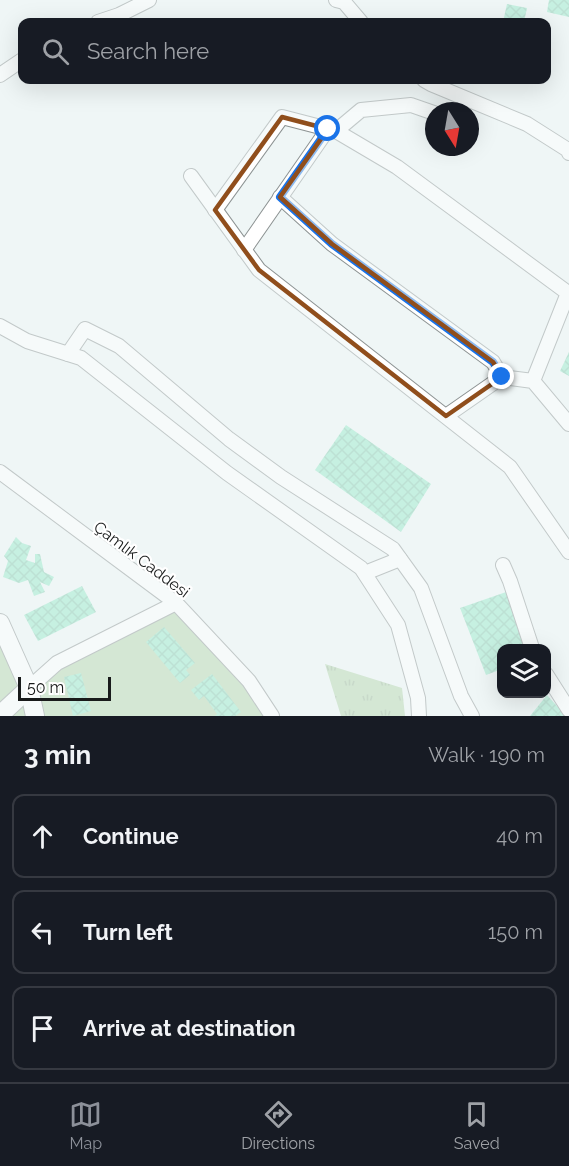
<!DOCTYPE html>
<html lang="en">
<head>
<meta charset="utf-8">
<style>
	:root { --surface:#171b24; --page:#242831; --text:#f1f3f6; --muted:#9ea1a6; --line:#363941; --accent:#8c9099 }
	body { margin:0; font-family:Raleway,sans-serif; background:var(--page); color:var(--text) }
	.controls { position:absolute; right:18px; bottom:18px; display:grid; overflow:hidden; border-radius:12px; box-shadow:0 6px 24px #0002 }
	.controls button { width:54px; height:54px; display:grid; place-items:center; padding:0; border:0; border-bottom:2px solid var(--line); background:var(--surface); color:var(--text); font:30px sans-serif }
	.compass { position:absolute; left:425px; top:102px; width:54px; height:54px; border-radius:50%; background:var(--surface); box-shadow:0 6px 24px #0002; rotate:169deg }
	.scale { position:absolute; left:18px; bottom:15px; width:93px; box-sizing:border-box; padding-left:6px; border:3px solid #191b1b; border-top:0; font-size:16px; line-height:21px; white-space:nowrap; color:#191b1b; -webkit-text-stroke:4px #fff; paint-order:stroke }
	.stop { position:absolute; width:18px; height:18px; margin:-14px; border:4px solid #1a73e8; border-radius:50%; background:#fff }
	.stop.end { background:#1a73e8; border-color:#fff; box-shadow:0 2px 6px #0008 }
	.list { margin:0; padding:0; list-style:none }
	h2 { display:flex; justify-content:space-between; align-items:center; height:78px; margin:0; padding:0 24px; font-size:26px }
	h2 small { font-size:20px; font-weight:400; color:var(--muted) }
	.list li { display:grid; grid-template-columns:39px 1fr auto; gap:18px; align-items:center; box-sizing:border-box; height:84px; margin:0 12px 12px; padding:0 12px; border:2px solid var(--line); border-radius:12px }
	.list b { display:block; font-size:22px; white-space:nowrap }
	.list em { font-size:20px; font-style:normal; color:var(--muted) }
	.icon { flex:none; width:33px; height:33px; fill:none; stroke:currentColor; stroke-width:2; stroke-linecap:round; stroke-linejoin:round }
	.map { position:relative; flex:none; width:569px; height:716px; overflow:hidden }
	.search { position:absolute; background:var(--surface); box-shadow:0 6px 24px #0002; left:18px; right:18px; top:18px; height:66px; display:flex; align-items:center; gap:15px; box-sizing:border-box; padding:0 21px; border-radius:12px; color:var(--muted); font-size:22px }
	.sheet { height:366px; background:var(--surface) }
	nav { display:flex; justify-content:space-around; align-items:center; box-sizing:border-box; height:84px; border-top:2px solid var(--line); background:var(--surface); font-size:16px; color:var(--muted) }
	nav a { display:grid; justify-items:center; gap:3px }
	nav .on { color:var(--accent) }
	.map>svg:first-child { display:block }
	.grass { fill:url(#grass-tufts) }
	.garden { fill:#b3d4ab }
	.building { fill:url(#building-cross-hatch) }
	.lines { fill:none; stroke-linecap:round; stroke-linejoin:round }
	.street-casing { stroke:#8d9393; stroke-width:16 }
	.secondary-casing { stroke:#8d9393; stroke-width:20 }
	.street { stroke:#fff; stroke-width:14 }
	.secondary { stroke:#fff; stroke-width:18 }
	.route { stroke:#1a73e8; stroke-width:8 }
	.marked { fill:none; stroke:#904e1c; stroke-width:4.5; stroke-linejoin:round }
	.labels { text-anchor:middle; stroke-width:4.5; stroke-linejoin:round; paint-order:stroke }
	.street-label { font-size:16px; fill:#191b1b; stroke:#fff }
</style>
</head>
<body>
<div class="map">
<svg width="569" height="716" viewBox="0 0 569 716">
	<defs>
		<pattern id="grass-tufts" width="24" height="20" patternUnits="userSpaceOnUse" patternTransform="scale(1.5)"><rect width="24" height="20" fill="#b3d4ab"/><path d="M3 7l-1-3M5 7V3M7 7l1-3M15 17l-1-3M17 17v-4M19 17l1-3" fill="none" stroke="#99b593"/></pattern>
		<pattern id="building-cross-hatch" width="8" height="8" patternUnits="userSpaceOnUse" patternTransform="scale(1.5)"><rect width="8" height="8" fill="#96e9c8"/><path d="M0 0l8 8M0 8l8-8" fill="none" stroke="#81c7ab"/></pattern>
	</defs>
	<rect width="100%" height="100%" fill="#eff6f6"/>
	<polygon class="grass" points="325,664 402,688 405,716 341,716"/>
	<polygon class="garden" points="176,603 272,716 0,716 0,623 29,688 57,663"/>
	<g class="building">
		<polygon points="549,0 569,0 569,17 547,12"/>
		<polygon points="507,4 527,8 524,22 503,22"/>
		<polygon points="569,352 569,376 560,371"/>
		<polygon points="346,425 431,484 401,532 315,470"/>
		<polygon points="16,537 22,543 31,546 26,560 35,563 35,554 40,554 44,572 54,577 49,586 40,582 45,592 34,596 28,580 19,583 3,577 8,561 4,556"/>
		<polygon points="82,586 96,612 38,641 24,615"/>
		<polygon points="509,591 526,648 502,648 502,669 486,675 460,608"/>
		<polygon points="164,627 195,663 186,670 190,675 180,683 146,642"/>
		<polygon points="81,673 91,711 73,716 64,677"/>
		<polygon points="212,674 241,712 235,716 215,716 217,714 204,696 199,700 191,690"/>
		<polygon points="547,695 566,716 530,716"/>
	</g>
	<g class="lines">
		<defs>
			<g id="street">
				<polyline points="336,0 344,2 361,22"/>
				<polyline points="98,22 119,15 149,0"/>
				<polyline points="0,75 22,60"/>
				<polyline points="424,80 431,84 527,124 568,150 569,153"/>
				<polyline points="336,131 397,167 568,293 533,381"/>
				<polyline points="191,176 259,270 510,467 569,552"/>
				<polyline points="280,197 332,244 493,362 502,377"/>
				<polyline points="215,210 282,117 336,131 361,110 411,105 434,113"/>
				<polyline points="244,250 328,129"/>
				<polyline points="0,326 27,341 81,358 227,473 361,568 398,625 418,698 419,716"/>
				<polyline points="68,354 85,329 119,346 229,439 281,477 393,549 421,588 461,696 472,716"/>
				<polyline points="446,416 502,377 533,381 569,424"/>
				<polyline points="0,472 176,603 249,681 272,716"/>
				<polyline points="503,565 510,581 532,648"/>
				<polyline points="365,573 400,559"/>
				<polyline points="546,674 569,710"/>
				<polyline points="29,688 57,663 176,603"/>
			</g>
			<g id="secondary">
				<polyline points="0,623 29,688 35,716"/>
				<polyline points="0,715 29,688"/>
			</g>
		</defs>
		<use href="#street" class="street-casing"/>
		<use href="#secondary" class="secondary-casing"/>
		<use href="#street" class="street"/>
		<use href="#secondary" class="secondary"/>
	</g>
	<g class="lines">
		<polyline class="route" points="328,129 280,197 332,244 493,362 502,377"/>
	</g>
	<path d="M0 0H569V716H0ZM282 117 328 129 280 197 332 244 493 362 502 377 446 416 259 270 215 210Z" fill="#eff6f6" fill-opacity=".55" fill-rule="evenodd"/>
	<path class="marked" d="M282 117 328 129 280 197 332 244 493 362 502 377 446 416 259 270 215 210Z"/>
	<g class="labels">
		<g class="street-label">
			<text transform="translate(142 559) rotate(37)" y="6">Çamlık Caddesi</text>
		</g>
	</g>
</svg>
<div class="controls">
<button><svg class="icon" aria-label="layers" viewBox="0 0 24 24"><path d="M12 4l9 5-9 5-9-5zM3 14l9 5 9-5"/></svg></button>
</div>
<svg class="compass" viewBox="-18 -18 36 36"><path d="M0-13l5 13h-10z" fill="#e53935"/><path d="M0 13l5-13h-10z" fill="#9ea1a6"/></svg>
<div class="scale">50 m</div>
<div class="stop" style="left:328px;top:129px"></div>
<div class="stop end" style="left:502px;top:377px"></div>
<div class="search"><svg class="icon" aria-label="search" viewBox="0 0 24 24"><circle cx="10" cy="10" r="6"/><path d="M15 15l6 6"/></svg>Search here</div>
</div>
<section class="sheet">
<h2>3 min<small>Walk · 190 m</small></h2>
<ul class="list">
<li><svg class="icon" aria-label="ahead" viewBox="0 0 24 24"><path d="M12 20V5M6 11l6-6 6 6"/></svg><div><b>Continue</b></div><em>40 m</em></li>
<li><svg class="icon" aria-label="left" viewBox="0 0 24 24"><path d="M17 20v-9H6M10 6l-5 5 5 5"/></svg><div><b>Turn left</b></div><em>150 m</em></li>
<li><svg class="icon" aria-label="arrive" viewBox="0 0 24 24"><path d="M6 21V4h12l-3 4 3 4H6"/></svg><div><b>Arrive at destination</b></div></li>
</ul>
</section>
<nav>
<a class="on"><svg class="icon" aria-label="map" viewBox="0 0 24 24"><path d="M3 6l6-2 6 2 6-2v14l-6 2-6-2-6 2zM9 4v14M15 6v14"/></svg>Map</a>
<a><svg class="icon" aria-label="directions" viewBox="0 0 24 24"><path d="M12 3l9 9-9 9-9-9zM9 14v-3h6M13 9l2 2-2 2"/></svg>Directions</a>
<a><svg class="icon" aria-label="saved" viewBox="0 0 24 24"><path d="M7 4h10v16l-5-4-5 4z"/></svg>Saved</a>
</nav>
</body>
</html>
